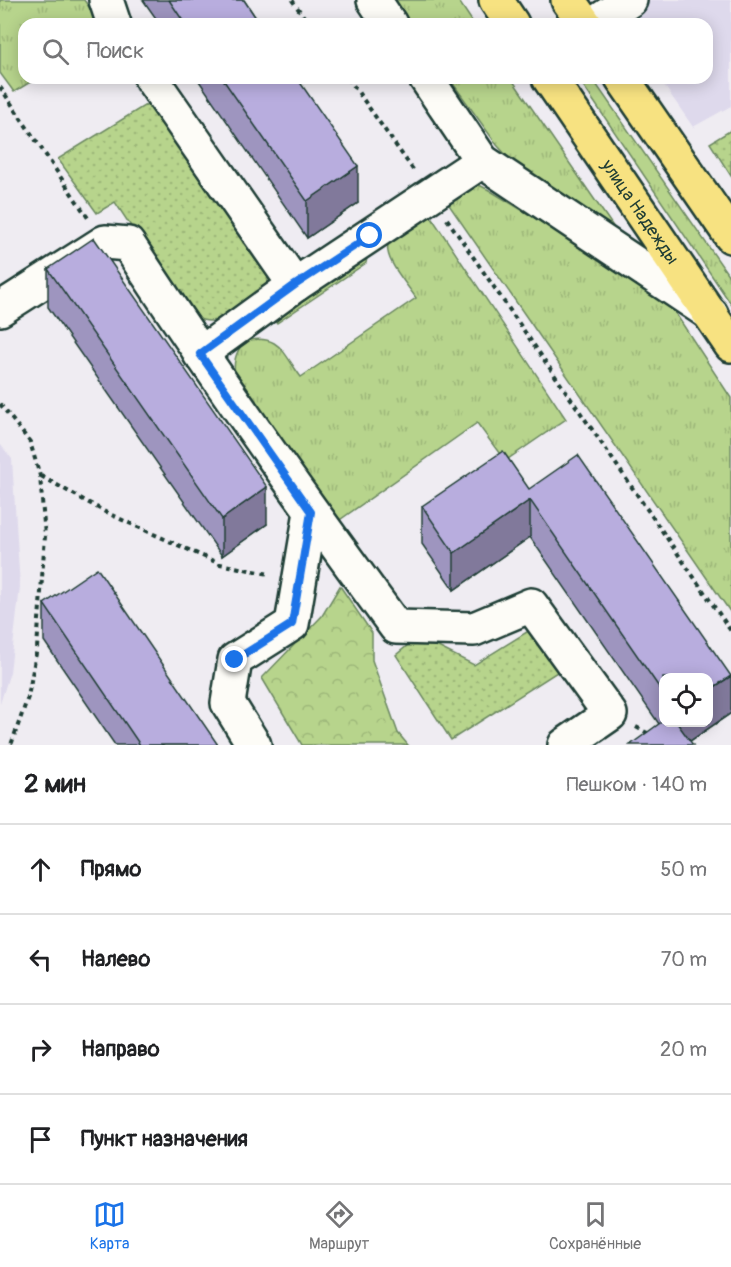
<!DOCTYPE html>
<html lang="ru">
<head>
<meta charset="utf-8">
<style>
	:root { --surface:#fff; --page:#f6f6f6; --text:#202124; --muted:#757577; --line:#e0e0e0; --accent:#1a73e8 }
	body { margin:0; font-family:Pangolin,sans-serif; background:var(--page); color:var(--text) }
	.controls { position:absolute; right:18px; bottom:18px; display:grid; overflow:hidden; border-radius:12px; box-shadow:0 3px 15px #0003 }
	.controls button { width:54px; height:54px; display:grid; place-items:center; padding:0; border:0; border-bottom:2px solid var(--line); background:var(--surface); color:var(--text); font:30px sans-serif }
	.stop { position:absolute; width:18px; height:18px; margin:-14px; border:4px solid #1a73e8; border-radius:50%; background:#fff }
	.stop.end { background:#1a73e8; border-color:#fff; box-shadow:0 2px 6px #0008 }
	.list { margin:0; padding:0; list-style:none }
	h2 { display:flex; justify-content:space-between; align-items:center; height:78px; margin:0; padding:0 24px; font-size:26px }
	h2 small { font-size:20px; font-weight:400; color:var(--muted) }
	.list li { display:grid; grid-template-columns:39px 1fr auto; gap:18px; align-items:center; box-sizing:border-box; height:90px; padding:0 24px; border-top:2px solid var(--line) }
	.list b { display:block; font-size:22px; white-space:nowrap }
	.list em { font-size:20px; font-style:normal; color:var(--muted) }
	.icon { flex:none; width:33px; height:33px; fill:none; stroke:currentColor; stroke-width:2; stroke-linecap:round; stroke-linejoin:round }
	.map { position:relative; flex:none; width:731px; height:745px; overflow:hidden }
	.search { position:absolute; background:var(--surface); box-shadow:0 3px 15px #0003; left:18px; right:18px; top:18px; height:66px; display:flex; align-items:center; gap:15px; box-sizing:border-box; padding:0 21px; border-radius:18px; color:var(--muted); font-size:22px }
	.sheet { height:438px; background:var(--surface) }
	nav { display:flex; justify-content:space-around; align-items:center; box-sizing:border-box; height:84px; border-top:2px solid var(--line); background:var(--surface); font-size:16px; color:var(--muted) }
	nav a { display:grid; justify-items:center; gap:3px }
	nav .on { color:var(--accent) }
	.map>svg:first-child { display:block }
	.built { fill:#ded9ec }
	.grass { fill:url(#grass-tufts); stroke:#6b8860; stroke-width:1.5 }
	.forest { fill:url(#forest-crowns); stroke:#6b8860; stroke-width:1.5 }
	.park { fill:url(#park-dots); stroke:#6b8860; stroke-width:1.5 }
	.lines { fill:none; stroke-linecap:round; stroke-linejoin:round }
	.minor-casing { stroke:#1f3d34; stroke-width:38 }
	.major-casing { stroke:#1f3d34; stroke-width:38 }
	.path { stroke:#1f3d34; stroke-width:4; stroke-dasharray:4.5 4.5; stroke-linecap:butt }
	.minor { stroke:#fdfcf7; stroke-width:33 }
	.major { stroke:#f7e281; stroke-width:33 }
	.wall { fill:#9e95bf; stroke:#1f3d34; stroke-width:1.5; fill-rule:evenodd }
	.shaded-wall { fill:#81799b; stroke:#1f3d34; stroke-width:1.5 }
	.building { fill:#b8adde; stroke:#1f3d34; stroke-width:1.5 }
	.route { stroke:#1a73e8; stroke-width:8 }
	.labels { text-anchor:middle; stroke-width:4.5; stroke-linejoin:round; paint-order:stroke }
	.street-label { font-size:18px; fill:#1f3d34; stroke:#fdfcf7 }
</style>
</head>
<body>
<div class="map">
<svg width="731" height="745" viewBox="0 0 731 745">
	<defs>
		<pattern id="grass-tufts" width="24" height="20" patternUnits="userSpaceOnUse" patternTransform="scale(1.5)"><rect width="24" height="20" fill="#b7d48c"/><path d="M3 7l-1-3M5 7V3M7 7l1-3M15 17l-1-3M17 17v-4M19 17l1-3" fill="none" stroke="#9db779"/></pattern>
		<pattern id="forest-crowns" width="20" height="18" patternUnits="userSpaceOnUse" patternTransform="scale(1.5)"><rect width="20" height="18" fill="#b7d48c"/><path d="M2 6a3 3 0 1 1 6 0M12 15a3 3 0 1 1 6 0" fill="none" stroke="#9db779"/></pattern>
		<pattern id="park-dots" width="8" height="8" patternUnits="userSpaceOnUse" patternTransform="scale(1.5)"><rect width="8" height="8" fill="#b7d48c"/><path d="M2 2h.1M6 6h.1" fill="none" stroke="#9db779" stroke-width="1.8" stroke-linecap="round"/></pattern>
	</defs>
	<rect width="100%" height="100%" fill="#efecf2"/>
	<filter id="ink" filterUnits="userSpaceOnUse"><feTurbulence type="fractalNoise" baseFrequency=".0167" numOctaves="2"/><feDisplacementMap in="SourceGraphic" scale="12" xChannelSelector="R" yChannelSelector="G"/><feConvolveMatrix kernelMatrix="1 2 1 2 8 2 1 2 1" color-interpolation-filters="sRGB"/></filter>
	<g filter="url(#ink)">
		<g class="built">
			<polygon points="605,0 731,0 731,106 693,127 659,78 707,78 707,24 621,24"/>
			<polygon points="0,444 12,459 20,587 10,672 0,704"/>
		</g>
		<g class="grass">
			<polygon points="0,0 84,0 101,24 24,24 24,78 37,78 14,92 0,73"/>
			<polygon points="395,0 458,0 474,24 411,24"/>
			<polygon points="449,78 511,78 623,241 519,169 497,145"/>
			<polygon points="578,78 592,78 731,279 731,304"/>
			<polygon points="475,183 489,190 638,281 674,311 731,398 731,613 445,199"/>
			<path d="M428 212 566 419 505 461 477 423 334 524 235 377C233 362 235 354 244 341 280 333 282 352 301 377L416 298C408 285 379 255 390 240 396 231 418 219 428 212Z"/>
			<polygon points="362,258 367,258 366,263 277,323 273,322 274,317"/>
		</g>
		<polygon class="forest" points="340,586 372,633 372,660 398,733 408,745 302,745 262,678 322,616"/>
		<g class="park">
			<path d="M152 101 267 269 268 280 266 293C246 305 220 331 195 317 191 314 188 310 184 307L115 202 97 213 58 159Z"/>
			<polygon points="731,130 731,176 710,143"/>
			<polygon points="538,625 565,667 451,740 396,655 418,637 474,665"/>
		</g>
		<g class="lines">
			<defs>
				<g id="minor">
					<polyline points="106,0 114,24"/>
					<polyline points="374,0 390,24"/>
					<polyline points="594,24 630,0"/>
					<polyline points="151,78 295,285"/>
					<polyline points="426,78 482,161 711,314"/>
					<path d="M0 309 105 242 128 244C213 375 304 502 396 627L474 629 531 605 610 714 565 745"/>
					<polyline points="200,354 295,285 482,161"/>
					<polyline points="254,745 228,703 235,660 292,624 311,512"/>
				</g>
				<g id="major">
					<polyline points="496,0 512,24"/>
					<polyline points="568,0 585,24"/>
					<path id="s1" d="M549 78 731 345"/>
					<polyline points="622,78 731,236"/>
				</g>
			</defs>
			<use href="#minor" class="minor-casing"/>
			<use href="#major" class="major-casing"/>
			<g class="path">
				<polyline points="292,0 309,24"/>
				<polyline points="348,78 414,171"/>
				<polyline points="0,87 88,218"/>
				<polyline points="447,219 731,631"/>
				<polyline points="0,404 30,442 40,476 45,536 37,648 28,697 11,745"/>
				<polyline points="41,476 107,513 220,564 269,574"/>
				<polyline points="636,727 651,735"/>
			</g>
			<use href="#minor" class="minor"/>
			<use href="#major" class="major"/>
		</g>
		<g class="wall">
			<polygon points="143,0 244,0 260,24 160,24"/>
			<polygon points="197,78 297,78 358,203 307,238"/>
			<polygon points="48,269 267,524 222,556 48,307"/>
			<path d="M529 489 731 713 690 741 659 724 530 537 454 590 422 544V506ZM663 678 708 723H663Z"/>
			<polygon points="44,604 218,745 115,745 44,641"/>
		</g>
		<g class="shaded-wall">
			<polygon points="358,166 358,203 307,238 307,201"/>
			<polygon points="267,487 267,524 222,556 222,519"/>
			<polygon points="530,500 530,537 454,590 454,553"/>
			<polygon points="731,676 731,713 684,745 677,723 708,723 708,691"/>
		</g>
		<g class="building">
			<polygon points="169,0 244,0 260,24 185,24"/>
			<polygon points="222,78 297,78 358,166 307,201"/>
			<polygon points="94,238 267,487 222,519 48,269"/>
			<polygon points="503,451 529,489 578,455 731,676 708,691 708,678 663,678 663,693 530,500 454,553 422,506"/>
			<polygon points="97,568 218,745 140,745 44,604"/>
			<polygon points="663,721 663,723 677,723 693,745 630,745"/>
		</g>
	</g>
	<g class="lines" filter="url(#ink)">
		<polyline class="route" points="235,660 292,624 311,512 200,354 295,285 370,236"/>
	</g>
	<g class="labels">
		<g class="street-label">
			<text dy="6" stroke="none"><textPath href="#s1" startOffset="162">улица Надежды</textPath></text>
		</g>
	</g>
</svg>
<div class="controls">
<button><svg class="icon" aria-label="locate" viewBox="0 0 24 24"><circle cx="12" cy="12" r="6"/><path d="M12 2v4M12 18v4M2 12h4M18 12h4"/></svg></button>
</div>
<div class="stop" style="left:370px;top:236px"></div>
<div class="stop end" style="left:235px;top:660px"></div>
<div class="search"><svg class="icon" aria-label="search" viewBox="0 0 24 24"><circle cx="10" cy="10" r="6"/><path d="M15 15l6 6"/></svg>Поиск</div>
</div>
<section class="sheet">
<h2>2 мин<small>Пешком · 140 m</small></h2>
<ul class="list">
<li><svg class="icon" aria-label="ahead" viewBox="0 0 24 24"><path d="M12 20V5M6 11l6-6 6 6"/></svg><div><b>Прямо</b></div><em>50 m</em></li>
<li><svg class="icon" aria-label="left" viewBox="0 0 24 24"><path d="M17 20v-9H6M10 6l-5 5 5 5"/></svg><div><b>Налево</b></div><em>70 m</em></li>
<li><svg class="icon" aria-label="right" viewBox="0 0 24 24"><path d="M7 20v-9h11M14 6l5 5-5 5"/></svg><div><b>Направо</b></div><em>20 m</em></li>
<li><svg class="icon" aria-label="arrive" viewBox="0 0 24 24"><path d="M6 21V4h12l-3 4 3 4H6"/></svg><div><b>Пункт назначения</b></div></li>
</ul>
</section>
<nav>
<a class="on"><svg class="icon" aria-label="map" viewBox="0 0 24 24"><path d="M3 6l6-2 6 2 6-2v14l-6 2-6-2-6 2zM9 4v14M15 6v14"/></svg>Карта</a>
<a><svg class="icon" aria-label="directions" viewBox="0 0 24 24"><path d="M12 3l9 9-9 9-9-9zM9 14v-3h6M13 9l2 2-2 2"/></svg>Маршрут</a>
<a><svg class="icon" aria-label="saved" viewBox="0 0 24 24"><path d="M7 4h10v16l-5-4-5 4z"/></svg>Сохранённые</a>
</nav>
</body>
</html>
